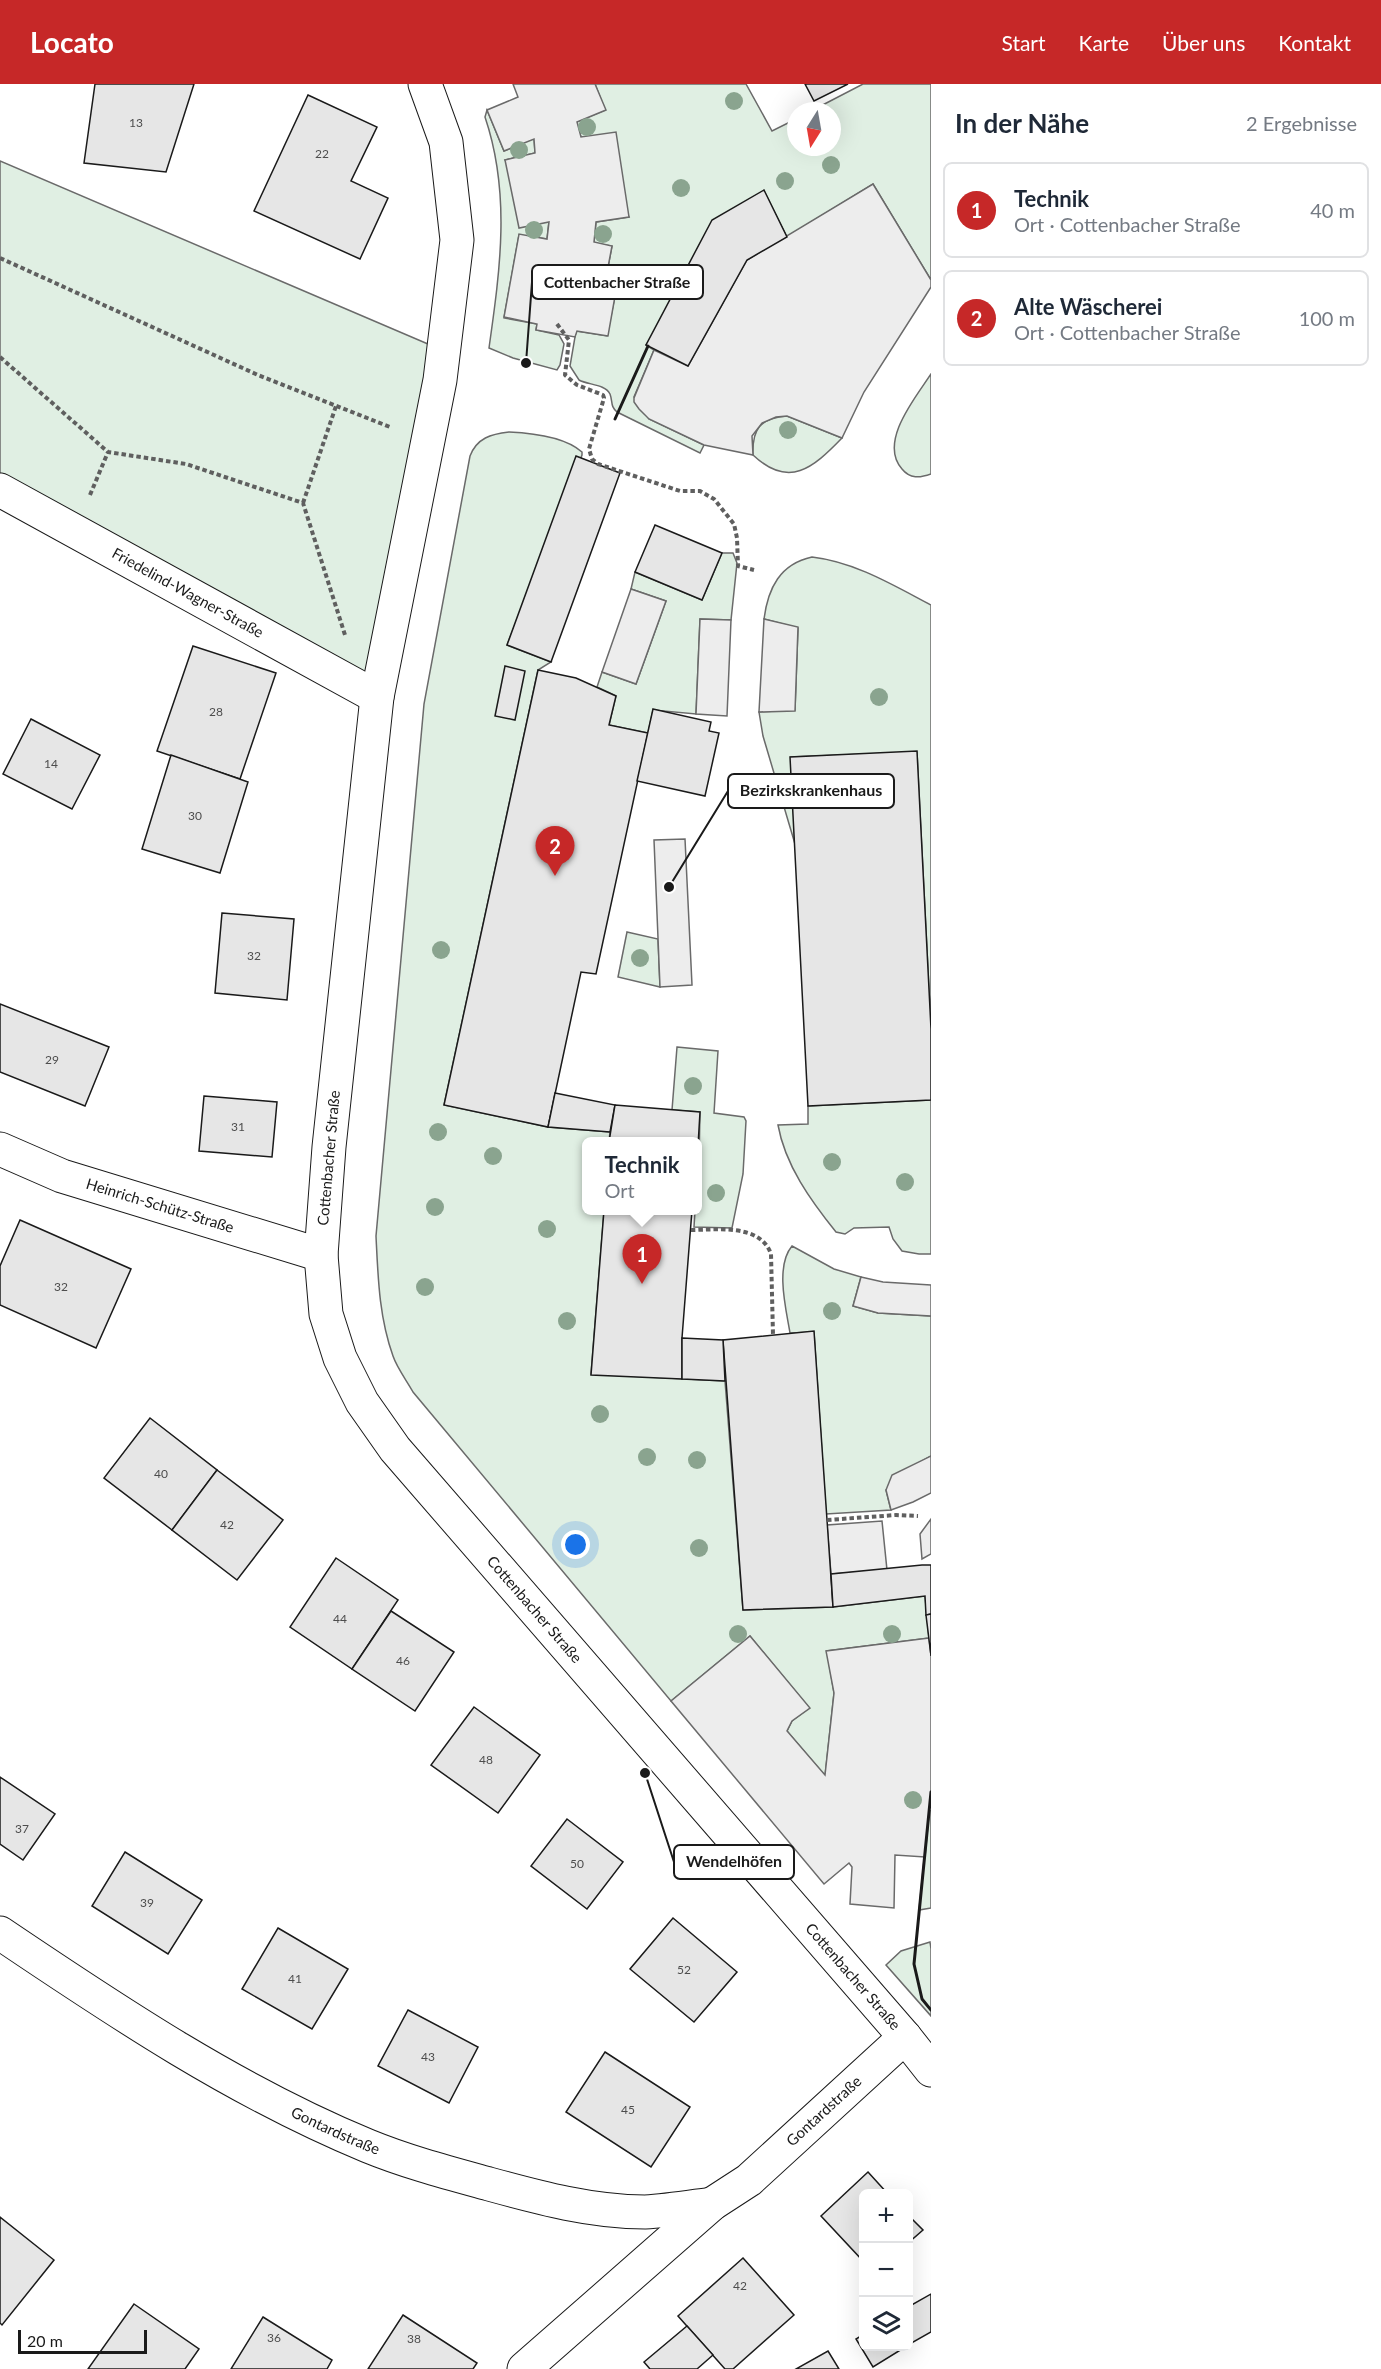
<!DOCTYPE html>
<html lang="de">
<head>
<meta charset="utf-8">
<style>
	:root { --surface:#fff; --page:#f2f2f3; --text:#1f2937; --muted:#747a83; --line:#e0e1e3; --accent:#c62828 }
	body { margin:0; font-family:Lato,sans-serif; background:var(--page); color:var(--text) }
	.controls { position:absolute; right:18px; bottom:18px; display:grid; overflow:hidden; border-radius:9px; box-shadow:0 6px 24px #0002 }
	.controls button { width:54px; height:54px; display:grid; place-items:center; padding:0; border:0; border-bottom:2px solid var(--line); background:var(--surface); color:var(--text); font:30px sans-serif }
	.compass { position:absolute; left:787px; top:18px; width:54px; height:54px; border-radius:50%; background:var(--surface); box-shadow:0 6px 24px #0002; rotate:191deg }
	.scale { position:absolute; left:18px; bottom:15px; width:129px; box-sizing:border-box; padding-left:6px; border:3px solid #1a1a1a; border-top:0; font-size:16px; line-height:21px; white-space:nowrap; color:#1a1a1a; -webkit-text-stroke:4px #fff; paint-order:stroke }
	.you { position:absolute; left:576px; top:1461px; width:21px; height:21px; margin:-15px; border:4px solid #fff; border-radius:50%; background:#1a73e8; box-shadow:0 0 0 9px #1a73e833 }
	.badge { display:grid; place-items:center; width:39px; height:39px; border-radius:50%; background:var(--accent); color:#fff; font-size:20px; font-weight:700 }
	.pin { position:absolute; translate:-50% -50px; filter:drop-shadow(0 2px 3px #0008) }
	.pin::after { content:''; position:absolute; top:32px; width:21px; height:18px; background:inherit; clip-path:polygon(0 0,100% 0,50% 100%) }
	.popup { position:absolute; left:582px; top:1053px; width:120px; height:78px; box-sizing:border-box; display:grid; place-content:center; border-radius:9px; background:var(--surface); filter:drop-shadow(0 2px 4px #0005); font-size:20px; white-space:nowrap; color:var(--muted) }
	.popup b { font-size:22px; color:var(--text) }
	.popup::after { content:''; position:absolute; left:50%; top:100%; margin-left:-12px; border:12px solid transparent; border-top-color:var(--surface) }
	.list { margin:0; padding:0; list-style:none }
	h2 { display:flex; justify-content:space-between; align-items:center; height:78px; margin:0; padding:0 24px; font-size:26px }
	h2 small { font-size:20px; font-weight:400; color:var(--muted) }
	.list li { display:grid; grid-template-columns:39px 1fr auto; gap:18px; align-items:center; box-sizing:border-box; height:96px; margin:0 12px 12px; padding:0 12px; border:2px solid var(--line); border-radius:9px }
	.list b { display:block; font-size:22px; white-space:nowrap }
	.list p { margin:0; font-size:20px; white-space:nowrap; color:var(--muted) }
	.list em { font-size:20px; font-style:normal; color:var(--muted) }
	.icon { flex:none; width:33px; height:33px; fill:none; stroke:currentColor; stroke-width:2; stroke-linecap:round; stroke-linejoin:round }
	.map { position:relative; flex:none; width:931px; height:2285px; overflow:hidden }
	header { display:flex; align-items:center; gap:36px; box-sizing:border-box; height:84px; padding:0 30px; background:var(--accent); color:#fff }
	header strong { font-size:28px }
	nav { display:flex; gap:33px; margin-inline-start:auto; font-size:21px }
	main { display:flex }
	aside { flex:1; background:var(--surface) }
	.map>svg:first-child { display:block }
	.green { fill:#e0efe3; stroke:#6a6a6a; stroke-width:1.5 }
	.parking { fill:#ededed; stroke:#6a6a6a; stroke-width:1.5 }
	.building { fill:#e6e6e6; stroke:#1a1a1a; stroke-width:1.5 }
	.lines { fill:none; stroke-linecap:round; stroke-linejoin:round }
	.street-casing { stroke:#1a1a1a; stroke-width:35 }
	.path { stroke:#5f5f5f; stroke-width:4; stroke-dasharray:4.5 3; stroke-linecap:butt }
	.street { stroke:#fff; stroke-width:33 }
	.wall { stroke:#1a1a1a; stroke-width:3 }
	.tree { fill:#8aa48f }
	.labels { text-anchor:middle; stroke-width:4.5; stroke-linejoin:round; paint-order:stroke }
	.number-label { font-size:12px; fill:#4d4d4d }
	.street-label { font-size:15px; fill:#1a1a1a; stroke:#fff }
	.leader { fill:none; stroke:#1a1a1a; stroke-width:2 }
	.callout-dot { fill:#1a1a1a; stroke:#fff; stroke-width:2 }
	.callout { fill:#fff; stroke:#1a1a1a; stroke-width:2 }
	.callout-label { font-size:16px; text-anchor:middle; font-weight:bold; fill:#1a1a1a }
</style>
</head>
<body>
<header>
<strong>Locato</strong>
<nav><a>Start</a><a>Karte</a><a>Über uns</a><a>Kontakt</a></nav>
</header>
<main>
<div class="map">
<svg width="931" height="2285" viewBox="0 0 931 2285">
	<rect width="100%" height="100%" fill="#fff"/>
	<g class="green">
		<path d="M595 0H746L772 47 796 35V63H832V27H811L863 0H931V196L873 100 787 153 764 107 646 261 654 266 634 313 649 335 704 361 700 369 617 328C610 322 613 318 610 310 605 300 588 301 579 296L570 282 576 247 607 252 617 202 605 199 612 162 594 159 596 138 629 133 581 53 576 38 605 26Z"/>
		<path d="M487 26 504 67 534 54 535 69 505 76 549 137 547 155 519 151 504 234 537 240 536 246 559 251 564 260 560 281 557 286 513 274 489 264C500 186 511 110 485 33Z"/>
		<polygon points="0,77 442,266 378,611 0,404"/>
		<path d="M931 290V390C920 394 910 395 902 385 878 358 916 313 931 290Z"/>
		<path d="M787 332 842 354C813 384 789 405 753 371 752 345 760 334 787 332Z"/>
		<path d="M509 348C531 349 565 353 582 368V371L507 561 551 578 538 586 444 1021 548 1043 610 1048 609 1057 586 1058V1126L604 1127 591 1290 725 1297 743 1526 833 1523 925 1512 929 1554 827 1567 834 1609 825 1692 787 1647 792 1637 809 1624 750 1552 671 1617 413 1308C407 1297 397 1284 393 1272 379 1233 378 1193 376 1152L424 620 470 372C477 354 491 350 509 348Z"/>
		<polygon points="722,469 733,469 737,479 731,536 700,535 696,630 653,626 648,649 609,641 616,612 597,603 602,588 636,600 666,517 631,505 635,488 702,516"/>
		<path d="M812 473C855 478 893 501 931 521V945L917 668 791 673 795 760 763 652 759 628 795 626 798 544 764 535C768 504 780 480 812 473Z"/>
		<polygon points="627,848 658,855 660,903 618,893"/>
		<polygon points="677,963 718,967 714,1029 744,1033 746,1037 743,1090 732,1144 694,1143 695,1127 698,1126 700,1028 672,1026"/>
		<path d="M931 1016V1170H919L902 1167 893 1155 889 1143 854 1144 845 1150 836 1148C811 1117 785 1081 778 1041L808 1040V1022Z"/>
		<path d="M792 1162 834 1185 861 1193 853 1222 878 1229 931 1232V1372L920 1378 886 1406 891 1426 826 1430 814 1248 790 1249C786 1225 775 1182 792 1162Z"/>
		<polygon points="929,1726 931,1727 931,1824 919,1826"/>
		<polygon points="930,1858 931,1865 931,1932 886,1881 901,1867"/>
	</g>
	<g class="parking">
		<polygon points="513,0 595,0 606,26 577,38 581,53 616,48 629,133 596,138 594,158 612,162 605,199 617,201 608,252 577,247 575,253 536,246 537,240 504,233 519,150 547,155 549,138 519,144 505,76 535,69 534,55 504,67 487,26 518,13"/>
		<polygon points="873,100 931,196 931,203 864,308 842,354 787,332 776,333 762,339 752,352 753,371 704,361 649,335 639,325 634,318 634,314 654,266 688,282 747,176"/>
		<polygon points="631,505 666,517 636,600 602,588"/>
		<polygon points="700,535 731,536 727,632 696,630"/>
		<polygon points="764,535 798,543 795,627 759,628"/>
		<polygon points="685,755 692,901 660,903 654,756"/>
		<polygon points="861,1193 883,1198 931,1201 931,1232 878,1229 853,1222"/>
		<polygon points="931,1372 931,1409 913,1418 891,1426 886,1406 892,1391"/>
		<polygon points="931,1435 931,1470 922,1475 920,1450"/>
		<polygon points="882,1437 887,1486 831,1490 827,1441"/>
		<polygon points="750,1552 810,1624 792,1637 787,1647 825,1691 834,1609 826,1567 929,1554 931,1572 931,1708 925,1773 895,1771 894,1824 850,1820 852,1783 849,1779 824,1800 671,1617"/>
	</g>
	<g class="building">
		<polygon points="95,0 194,0 166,88 84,79"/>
		<polygon points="805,0 848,0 814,17"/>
		<polygon points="308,11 377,43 351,97 388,114 360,175 254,127"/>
		<polygon points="764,106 787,153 747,176 688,282 646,261 712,136"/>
		<polygon points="576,372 620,389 551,578 507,561"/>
		<polygon points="655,441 722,469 702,516 635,488"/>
		<polygon points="193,562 276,589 240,695 157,667"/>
		<polygon points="505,582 525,587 515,636 495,632"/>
		<polygon points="538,586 576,594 616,612 609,641 648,649 596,890 581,888 548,1043 444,1021"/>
		<polygon points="653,625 711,638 709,647 719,649 705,712 637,697"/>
		<polygon points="31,635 100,671 72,725 3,690"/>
		<polygon points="917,667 931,945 931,1016 808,1022 790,673"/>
		<polygon points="171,671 248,698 220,789 142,765"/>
		<polygon points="222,829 294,835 287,916 215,909"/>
		<polygon points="0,920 109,963 85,1022 0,988"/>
		<polygon points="555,1009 615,1021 610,1048 548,1043"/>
		<polygon points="204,1012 277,1018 272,1073 199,1067"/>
		<polygon points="615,1021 700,1028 698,1062 698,1058 609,1058"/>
		<polygon points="604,1126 692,1126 682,1254 682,1295 591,1291"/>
		<polygon points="20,1136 131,1185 96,1264 0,1221 0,1182"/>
		<polygon points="814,1247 833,1523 743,1526 723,1256"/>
		<polygon points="682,1254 723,1256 725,1297 682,1295"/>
		<polygon points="150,1334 217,1386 172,1446 104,1394"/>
		<polygon points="217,1386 283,1436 237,1496 172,1446"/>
		<polygon points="336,1474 398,1516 352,1585 290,1543"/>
		<polygon points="922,1481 931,1481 931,1530 926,1531 925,1512 833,1523 831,1490"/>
		<polygon points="391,1527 454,1568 415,1627 352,1585"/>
		<polygon points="931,1530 931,1572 926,1531"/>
		<polygon points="474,1623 540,1671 498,1729 431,1681"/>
		<polygon points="0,1693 55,1730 23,1776 0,1760"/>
		<polygon points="567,1735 623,1778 587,1825 531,1782"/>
		<polygon points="125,1768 202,1816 168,1870 92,1822"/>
		<polygon points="673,1834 737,1888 694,1938 630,1885"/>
		<polygon points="278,1844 348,1885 312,1945 242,1905"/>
		<polygon points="408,1926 478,1963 449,2019 378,1982"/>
		<polygon points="605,1968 690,2023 651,2083 566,2028"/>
		<polygon points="868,2088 888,2110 864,2110 864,2178 821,2132"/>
		<polygon points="908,2131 923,2146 908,2159"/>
		<polygon points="0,2133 54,2176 2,2241 0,2239"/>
		<polygon points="743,2174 794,2231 733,2285 725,2285 678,2232"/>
		<polygon points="931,2210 931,2248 908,2261 908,2223"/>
		<polygon points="134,2220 199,2265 185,2285 88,2285"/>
		<polygon points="403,2231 477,2279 473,2285 368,2285"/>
		<polygon points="263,2233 332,2276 327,2285 231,2285"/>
		<polygon points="687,2242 713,2271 697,2285 650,2285 644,2278"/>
		<polygon points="864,2250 864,2262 907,2262 873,2283 856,2255"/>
		<polygon points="828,2267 839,2285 796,2285"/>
	</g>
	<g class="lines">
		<defs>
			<g id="street">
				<path id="s1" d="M425 0 446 58 457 156 440 296 377 613 329 1063 321 1171 326 1230 340 1274 362 1318 395 1365 905 1953 931 1986"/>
				<path id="s2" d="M0 406 377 613"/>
				<path id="s3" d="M0 1065 62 1092 321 1171"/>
				<path id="s4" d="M0 1849C117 1928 237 2008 368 2062 407 2078 449 2089 489 2100 540 2114 592 2128 645 2128 667 2127 690 2123 712 2120"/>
				<path id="s5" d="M524 2285 712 2120 749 2096 905 1953"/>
			</g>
		</defs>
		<use href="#street" class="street-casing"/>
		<g class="path">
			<polyline points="0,174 258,291 390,343"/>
			<polyline points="557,240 569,256 565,291 577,301 603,311 604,314 589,365 592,375 598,380 680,407 700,407 714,415 734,440 737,454 738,482 754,486"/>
			<polyline points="0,273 108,368 186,380 303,419 345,551"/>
			<polyline points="90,411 108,368"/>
			<polyline points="303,419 336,322"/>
			<path d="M691 1146C716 1146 760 1139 771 1170L773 1251"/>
			<polyline points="827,1436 896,1431 918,1432"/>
		</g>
		<use href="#street" class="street"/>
		<g class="wall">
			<polyline points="615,335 648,262"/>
			<polyline points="931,1708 914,1880 922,1915 931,1926"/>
		</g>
	</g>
	<g class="tree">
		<circle cx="734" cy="17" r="9"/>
		<circle cx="587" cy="43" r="9"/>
		<circle cx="519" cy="66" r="9"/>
		<circle cx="831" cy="81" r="9"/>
		<circle cx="785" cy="97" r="9"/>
		<circle cx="681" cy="104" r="9"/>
		<circle cx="534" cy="146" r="9"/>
		<circle cx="603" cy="150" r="9"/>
		<circle cx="788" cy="346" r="9"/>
		<circle cx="879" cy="613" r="9"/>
		<circle cx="441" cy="866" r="9"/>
		<circle cx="640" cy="874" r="9"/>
		<circle cx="693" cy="1002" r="9"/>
		<circle cx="438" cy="1048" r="9"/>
		<circle cx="493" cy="1072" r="9"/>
		<circle cx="832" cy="1078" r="9"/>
		<circle cx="905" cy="1098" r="9"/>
		<circle cx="716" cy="1109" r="9"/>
		<circle cx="435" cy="1123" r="9"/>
		<circle cx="547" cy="1145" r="9"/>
		<circle cx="425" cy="1203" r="9"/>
		<circle cx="832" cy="1227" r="9"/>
		<circle cx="567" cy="1237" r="9"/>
		<circle cx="600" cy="1330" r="9"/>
		<circle cx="647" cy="1373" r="9"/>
		<circle cx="697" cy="1376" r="9"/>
		<circle cx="699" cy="1464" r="9"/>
		<circle cx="738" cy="1550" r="9"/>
		<circle cx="892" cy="1550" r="9"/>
		<circle cx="913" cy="1716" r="9"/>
	</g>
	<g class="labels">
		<g class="number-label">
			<text x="136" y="43">13</text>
			<text x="322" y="74">22</text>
			<text x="216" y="632">28</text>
			<text x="51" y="684">14</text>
			<text x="195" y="736">30</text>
			<text x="254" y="876">32</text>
			<text x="52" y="980">29</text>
			<text x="238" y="1047">31</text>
			<text x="61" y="1207">32</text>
			<text x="161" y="1394">40</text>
			<text x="227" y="1445">42</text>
			<text x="340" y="1539">44</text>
			<text x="403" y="1581">46</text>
			<text x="486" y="1680">48</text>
			<text x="22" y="1749">37</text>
			<text x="577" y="1784">50</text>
			<text x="147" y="1823">39</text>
			<text x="684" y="1890">52</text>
			<text x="295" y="1899">41</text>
			<text x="428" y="1977">43</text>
			<text x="628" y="2030">45</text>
			<text x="740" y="2206">42</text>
			<text x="274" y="2258">36</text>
			<text x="414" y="2259">38</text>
		</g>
		<g class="street-label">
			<text dy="5" stroke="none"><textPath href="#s2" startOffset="214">Friedelind-Wagner-Straße</textPath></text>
			<text transform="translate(329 1074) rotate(-85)" y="5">Cottenbacher Straße</text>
			<text dy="5" stroke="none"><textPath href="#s3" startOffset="170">Heinrich-Schütz-Straße</textPath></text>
			<text dy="5" stroke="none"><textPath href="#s1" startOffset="1610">Cottenbacher Straße</textPath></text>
			<text dy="5" stroke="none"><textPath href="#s1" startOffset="2096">Cottenbacher Straße</textPath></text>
			<text dy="5" stroke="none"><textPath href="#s5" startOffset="396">Gontardstraße</textPath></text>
			<text dy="5" stroke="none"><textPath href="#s4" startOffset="390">Gontardstraße</textPath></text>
		</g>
	</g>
	<path class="leader" d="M526 279L532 198M669 803L728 707M645 1689L674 1778"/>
	<g class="callout-dot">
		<circle cx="526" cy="279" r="6"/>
		<circle cx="669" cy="803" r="6"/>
		<circle cx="645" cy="1689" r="6"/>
	</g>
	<g class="callout">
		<rect x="532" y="181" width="171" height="34" rx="6"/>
		<rect x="728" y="690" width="166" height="34" rx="6"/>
		<rect x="674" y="1761" width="120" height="34" rx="6"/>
	</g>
	<g class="callout-label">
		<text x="617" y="204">Cottenbacher Straße</text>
		<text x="811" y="712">Bezirkskrankenhaus</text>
		<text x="734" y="1783">Wendelhöfen</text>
	</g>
</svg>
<div class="controls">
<button>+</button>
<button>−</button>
<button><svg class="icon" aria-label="layers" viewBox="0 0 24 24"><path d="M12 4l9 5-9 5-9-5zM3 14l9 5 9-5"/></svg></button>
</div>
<svg class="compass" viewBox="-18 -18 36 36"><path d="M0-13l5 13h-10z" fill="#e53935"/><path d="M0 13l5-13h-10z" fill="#747a83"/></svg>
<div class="scale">20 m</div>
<div class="you"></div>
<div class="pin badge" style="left:642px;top:1200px">1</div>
<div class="popup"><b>Technik</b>Ort</div>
<div class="pin badge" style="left:555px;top:792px">2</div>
</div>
<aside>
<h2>In der Nähe<small>2 Ergebnisse</small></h2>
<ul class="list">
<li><span class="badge">1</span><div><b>Technik</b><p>Ort · Cottenbacher Straße</p></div><em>40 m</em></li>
<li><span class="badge">2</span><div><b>Alte Wäscherei</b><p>Ort · Cottenbacher Straße</p></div><em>100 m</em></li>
</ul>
</aside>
</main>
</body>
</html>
